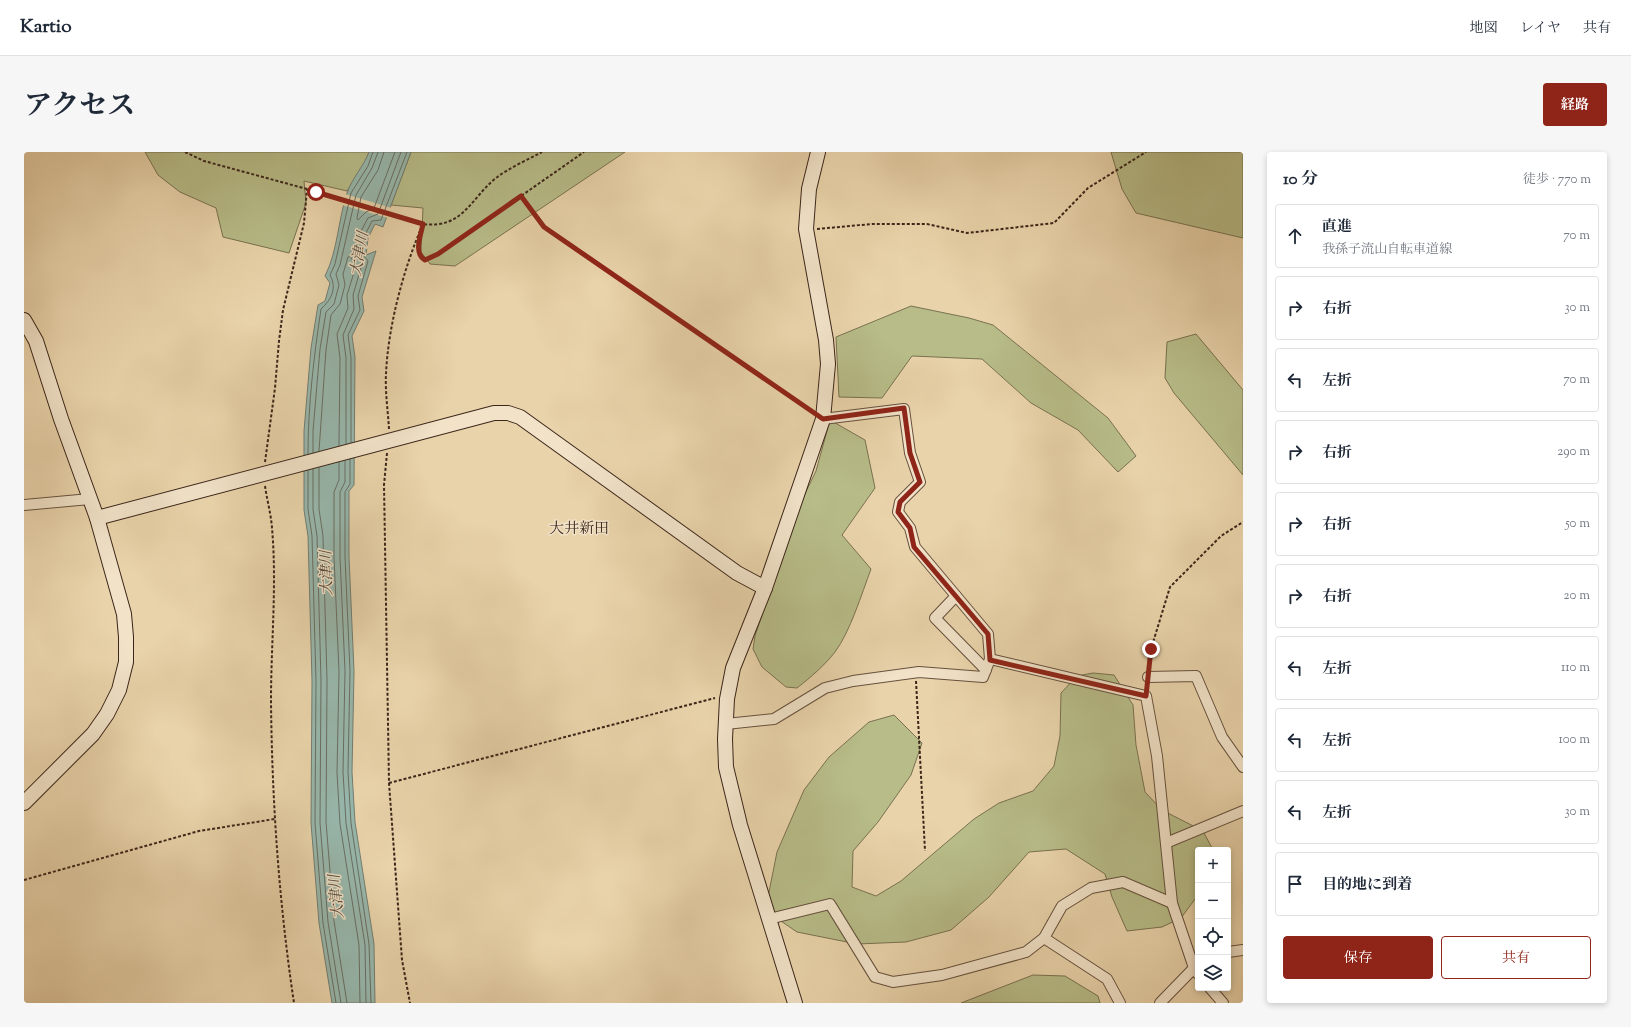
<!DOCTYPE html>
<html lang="ja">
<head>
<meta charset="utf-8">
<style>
	:root { --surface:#fff; --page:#f6f6f7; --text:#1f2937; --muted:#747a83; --line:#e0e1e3; --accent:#8f2418 }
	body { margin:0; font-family:"Sorts Mill Goudy","Noto Serif JP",serif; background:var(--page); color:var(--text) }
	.controls { position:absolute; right:12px; bottom:12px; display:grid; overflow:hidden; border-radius:4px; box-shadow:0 2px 6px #0003 }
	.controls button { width:36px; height:36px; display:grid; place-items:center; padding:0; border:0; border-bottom:1px solid var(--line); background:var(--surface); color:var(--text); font:20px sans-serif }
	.stop { position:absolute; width:12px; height:12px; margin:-9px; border:3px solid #8f2418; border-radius:50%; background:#fff }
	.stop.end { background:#8f2418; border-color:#fff; box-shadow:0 1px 4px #0008 }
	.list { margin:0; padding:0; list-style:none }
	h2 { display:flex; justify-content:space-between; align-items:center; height:52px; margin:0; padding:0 16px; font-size:17px }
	h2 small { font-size:13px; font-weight:400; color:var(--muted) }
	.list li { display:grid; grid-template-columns:26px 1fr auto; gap:12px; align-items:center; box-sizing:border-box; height:64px; margin:0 8px 8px; padding:0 8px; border:1px solid var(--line); border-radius:4px }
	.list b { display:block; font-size:15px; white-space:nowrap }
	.list p { margin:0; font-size:13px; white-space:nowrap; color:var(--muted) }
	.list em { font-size:13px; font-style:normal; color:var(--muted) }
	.actions { display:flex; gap:8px; padding:12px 16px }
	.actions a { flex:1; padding:9px 0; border:1px solid var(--accent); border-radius:4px; text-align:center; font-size:14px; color:var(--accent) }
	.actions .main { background:var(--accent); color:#fff }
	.icon { flex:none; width:22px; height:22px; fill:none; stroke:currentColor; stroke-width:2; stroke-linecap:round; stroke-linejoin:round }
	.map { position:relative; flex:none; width:1219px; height:851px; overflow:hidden; border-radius:4px }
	header { display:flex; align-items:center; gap:24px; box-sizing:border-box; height:56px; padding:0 20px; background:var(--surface); border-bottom:1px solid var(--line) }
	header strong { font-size:19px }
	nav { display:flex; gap:22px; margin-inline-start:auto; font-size:14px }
	.intro { display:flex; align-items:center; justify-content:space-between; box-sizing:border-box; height:96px; padding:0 24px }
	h1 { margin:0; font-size:28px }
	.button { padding:10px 18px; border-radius:4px; background:var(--accent); color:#fff; font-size:14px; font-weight:700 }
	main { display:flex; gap:24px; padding:0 24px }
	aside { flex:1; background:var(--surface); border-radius:4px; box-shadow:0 2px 6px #0003 }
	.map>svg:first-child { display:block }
	.green { fill:#b7bc88; stroke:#797151 }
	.water { fill:#97b7ac; stroke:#727d72 }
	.pier { fill:#e9d3aa }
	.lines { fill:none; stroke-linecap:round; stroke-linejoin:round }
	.shore { stroke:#696e63; stroke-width:1 }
	.street-casing { stroke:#66513e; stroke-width:12 }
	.secondary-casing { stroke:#3b261a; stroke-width:16 }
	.path { stroke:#3b261a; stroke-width:2; stroke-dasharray:3 2; stroke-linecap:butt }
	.street { stroke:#f1e2c8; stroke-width:10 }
	.secondary { stroke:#f1e2c8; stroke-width:14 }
	.route { stroke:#8f2418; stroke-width:5 }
	.labels { text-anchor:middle; stroke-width:3; stroke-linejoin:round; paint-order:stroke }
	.water-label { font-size:15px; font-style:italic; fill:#524a3e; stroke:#f1e2c8 }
	.neighbourhood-label { font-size:15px; fill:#3b261a; stroke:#f1e2c8 }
</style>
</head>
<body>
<header>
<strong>Kartio</strong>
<nav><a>地図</a><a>レイヤ</a><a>共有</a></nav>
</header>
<div class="intro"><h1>アクセス</h1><a class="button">経路</a></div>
<main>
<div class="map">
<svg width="1219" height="851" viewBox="0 0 1219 851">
	<rect width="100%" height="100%" fill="#e9d3aa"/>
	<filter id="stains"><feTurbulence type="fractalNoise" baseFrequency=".005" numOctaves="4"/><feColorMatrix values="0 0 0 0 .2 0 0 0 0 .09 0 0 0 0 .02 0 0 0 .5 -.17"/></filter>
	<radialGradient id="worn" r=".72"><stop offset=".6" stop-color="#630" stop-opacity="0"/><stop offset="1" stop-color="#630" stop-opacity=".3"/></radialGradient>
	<g class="green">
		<polygon points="121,0 345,0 341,12 323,39 280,29 282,51 265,101 199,85 192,56 156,40 134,23"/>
		<polygon points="387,0 601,0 431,114 406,112 397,100 399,56 367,53"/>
		<polygon points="1087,0 1219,0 1219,86 1112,61 1098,37"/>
		<polygon points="887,154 945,166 969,173 1084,266 1112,304 1094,320 1054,278 1007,251 958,207 888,204 858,246 815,245 812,185"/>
		<polygon points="1172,182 1219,238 1219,323 1150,241 1141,226 1143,190"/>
		<path d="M806 268 841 288 851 336 818 383 847 417C838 441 826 480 811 500 800 514 787 525 773 536L762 535 738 515 729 497 731 484 774 356 792 319Z"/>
		<polygon points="1069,521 1090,523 1109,553 1112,593 1121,640 1138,658 1179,679 1189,698 1174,698 1174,743 1157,766 1138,775 1103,779 1088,745 1081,722 1042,697 1005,700 965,745 927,778 882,790 833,792 773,780 754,767 743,750 753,700 780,638 805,605 845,570 870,563 898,591 887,623 854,670 829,699 828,735 852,744 877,729 950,667 975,651 1009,639 1030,614 1036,584 1037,541 1053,524"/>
		<polygon points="1009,823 1041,824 1074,844 1076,851 937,851"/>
	</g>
	<path class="water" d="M345 0H387L359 75 351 72 344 86 342 103 352 99 338 145 340 159 328 184 331 205 330 333 325 339V405L330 519 328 620 331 670 350 792 351 851H308L295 771 287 671 288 529 284 384 280 358V279L287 196 294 153 301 149 306 131 301 124C314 98 314 68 323 41 328 26 340 14 345 0Z"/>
	<polygon class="pier" points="321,42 368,56 364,66 318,53"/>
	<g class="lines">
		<g class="shore">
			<polyline points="360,0 354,18 337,45 333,66 334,68 342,60 350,56 371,0"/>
			<polyline points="327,291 327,206 324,183 336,158 334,144 344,109 338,102 340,85 348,69 357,68 383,0"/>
			<polyline points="322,292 322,206 319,183 330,157 329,143 338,112 333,102 335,83 344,66 354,62 377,0"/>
			<polyline points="295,299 302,198 307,163 316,152 321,133 319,122 324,105 326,104 332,114 323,143 324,156 313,182 316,206 315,294"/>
			<polyline points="289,301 289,279 296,197 302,160 310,152 315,133 312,122 316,113 332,43 348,16 354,0"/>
			<path d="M284 302C284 253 290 204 297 157 308 147 313 136 306 123L311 112 327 41 344 14 349 0"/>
			<polyline points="326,307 326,332 321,340 321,405 326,519 324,620 327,671 345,792 347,851"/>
			<polyline points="321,309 321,330 316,340 316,405 321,519 319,620 322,671 341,793 342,851"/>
			<polyline points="315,310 315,328 310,340 310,405 315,519 313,621 316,672 335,793 336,851"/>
			<polyline points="295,316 295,357 299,384 303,528 302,670 310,769 323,851"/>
			<polyline points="289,317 289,357 293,384 297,528 296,671 304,770 317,851"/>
			<polyline points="284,318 284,357 288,384 292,529 291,671 299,771 312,851"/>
		</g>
		<defs>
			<g id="street">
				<polyline points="0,353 66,347"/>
				<polyline points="932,444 911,466 962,518"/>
				<polyline points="966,507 1122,544 1133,604 1148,751 1170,816 1174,822"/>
				<polyline points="1124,525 1172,524 1198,585 1219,615"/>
				<polyline points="702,572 750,567 801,536 829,529 895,520 959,525 966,507 964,482 891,395 886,376 874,360 876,350 896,330 886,301 880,257 799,267"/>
				<polyline points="1142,691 1219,659"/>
				<polyline points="745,767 806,752 851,825 869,830 918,823 1002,800 1020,786 1038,754 1067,736 1099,730 1148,751"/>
				<polyline points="1020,786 1083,827 1096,851"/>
				<polyline points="1204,800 1219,798"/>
				<polyline points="1186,836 1199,851"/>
				<polyline points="1136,851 1170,816 1174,814"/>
			</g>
			<g id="secondary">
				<polyline points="0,168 12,189 37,267 73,366 100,462 102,485 102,510 95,538 83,562 69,582 0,651"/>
				<polyline points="73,366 470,261 484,261 496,265 713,421 741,436"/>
				<polyline points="771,851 716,673 702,615 701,587 703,547 709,516 741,436 799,267 804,212 802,188 782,77 785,37 794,0"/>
			</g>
		</defs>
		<use href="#street" class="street-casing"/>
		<use href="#secondary" class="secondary-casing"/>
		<g class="path">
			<path d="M161 0 180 9 283 37 399 72C439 77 446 47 472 26 485 16 503 8 518 0"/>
			<polyline points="497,44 521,75 787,259"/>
			<path d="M398 77C396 88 389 101 401 108L414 102 560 0"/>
			<polyline points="793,77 848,72 903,72 943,81 1030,71 1064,36 1122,0"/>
			<path d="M365 277C364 259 361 240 362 222 364 174 380 115 399 72"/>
			<polyline points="363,301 360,333 365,631 378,808 386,851"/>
			<polyline points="241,310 251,236 255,189 259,158 280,71 283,37"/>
			<path d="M241 334C243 348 247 362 248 376 253 433 247 491 247 549 248 650 255 751 270 851"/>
			<polyline points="1125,514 1127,497 1146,435 1197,384 1219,370"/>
			<polyline points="892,529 901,699"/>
			<polyline points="365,631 691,546"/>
			<polyline points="0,728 175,679 251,667"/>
		</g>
		<use href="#street" class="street"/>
		<use href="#secondary" class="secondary"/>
	</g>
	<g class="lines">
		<path class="route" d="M292 40 399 72C397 83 389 101 401 108L414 102 497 44 520 75 799 267 880 256 886 301 896 330 876 350 874 360 886 376 890 395 964 482 966 508 1122 544 1127 497"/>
	</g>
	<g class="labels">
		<g class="water-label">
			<text transform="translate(335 102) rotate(-80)" y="5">大津川</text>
			<text transform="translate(302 421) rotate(-91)" y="5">大津川</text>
			<text transform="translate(312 745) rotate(-96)" y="5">大津川</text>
		</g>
		<g class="neighbourhood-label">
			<text x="555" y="381">大井新田</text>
		</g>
	</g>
	<rect width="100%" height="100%" filter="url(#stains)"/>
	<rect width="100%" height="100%" fill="url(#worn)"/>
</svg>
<div class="controls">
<button>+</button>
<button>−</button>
<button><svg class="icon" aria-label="locate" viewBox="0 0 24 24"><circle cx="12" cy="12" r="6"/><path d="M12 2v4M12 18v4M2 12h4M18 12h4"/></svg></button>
<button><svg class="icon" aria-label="layers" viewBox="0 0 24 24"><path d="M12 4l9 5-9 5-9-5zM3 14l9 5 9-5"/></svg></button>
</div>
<div class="stop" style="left:292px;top:40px"></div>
<div class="stop end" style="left:1127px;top:497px"></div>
</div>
<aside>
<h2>10 分<small>徒歩 · 770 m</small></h2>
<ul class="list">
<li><svg class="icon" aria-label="ahead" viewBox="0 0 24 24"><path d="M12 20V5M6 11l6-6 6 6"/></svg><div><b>直進</b><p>我孫子流山自転車道線</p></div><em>70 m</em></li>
<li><svg class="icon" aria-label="right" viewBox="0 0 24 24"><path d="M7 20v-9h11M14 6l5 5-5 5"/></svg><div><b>右折</b></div><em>30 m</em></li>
<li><svg class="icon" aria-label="left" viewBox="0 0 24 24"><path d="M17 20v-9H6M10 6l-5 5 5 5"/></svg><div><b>左折</b></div><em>70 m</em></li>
<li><svg class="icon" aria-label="right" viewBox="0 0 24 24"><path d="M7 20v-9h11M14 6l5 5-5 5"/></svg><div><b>右折</b></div><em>290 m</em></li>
<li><svg class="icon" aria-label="right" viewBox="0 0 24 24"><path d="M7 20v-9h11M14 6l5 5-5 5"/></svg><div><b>右折</b></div><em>50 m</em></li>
<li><svg class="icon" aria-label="right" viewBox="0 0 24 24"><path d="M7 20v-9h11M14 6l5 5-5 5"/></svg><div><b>右折</b></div><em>20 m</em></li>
<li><svg class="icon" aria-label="left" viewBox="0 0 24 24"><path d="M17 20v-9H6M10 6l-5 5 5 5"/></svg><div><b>左折</b></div><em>110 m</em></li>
<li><svg class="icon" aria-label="left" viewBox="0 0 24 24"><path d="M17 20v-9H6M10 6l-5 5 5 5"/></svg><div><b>左折</b></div><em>100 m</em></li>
<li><svg class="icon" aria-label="left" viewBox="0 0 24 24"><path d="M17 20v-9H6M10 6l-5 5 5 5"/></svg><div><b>左折</b></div><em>30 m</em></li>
<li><svg class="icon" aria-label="arrive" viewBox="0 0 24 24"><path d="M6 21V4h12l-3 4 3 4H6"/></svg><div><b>目的地に到着</b></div></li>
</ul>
<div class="actions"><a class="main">保存</a><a>共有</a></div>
</aside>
</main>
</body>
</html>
